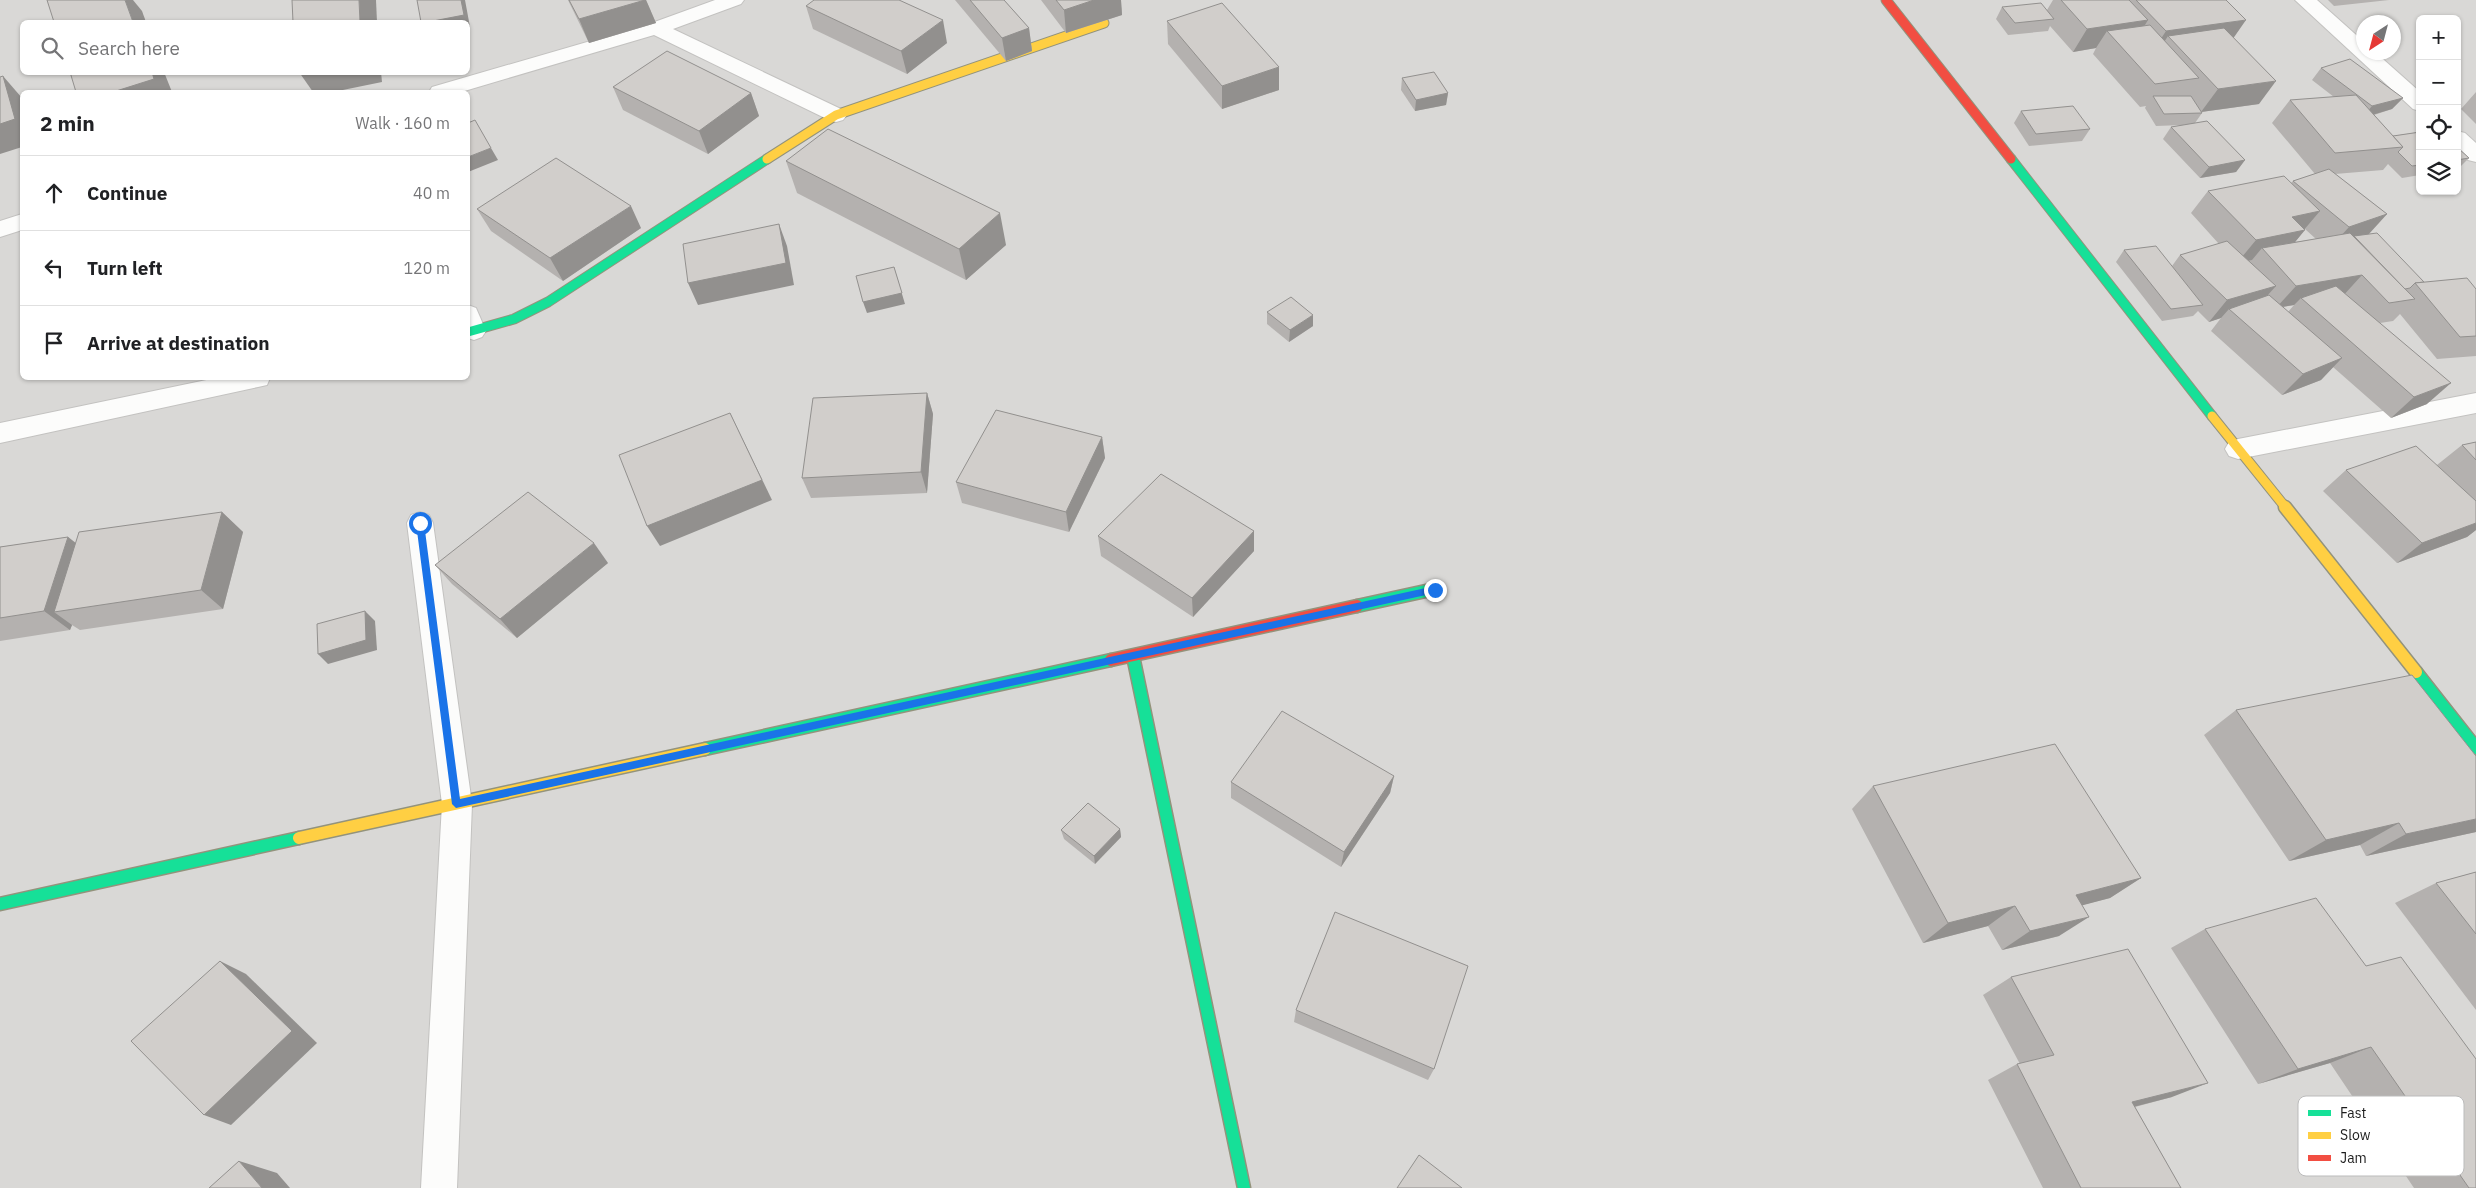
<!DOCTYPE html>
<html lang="en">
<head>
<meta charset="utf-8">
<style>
	:root { --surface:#fff; --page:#f2f2f2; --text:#202124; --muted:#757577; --line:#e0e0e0 }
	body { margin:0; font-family:"IBM Plex Sans",sans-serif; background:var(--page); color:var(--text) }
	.controls { position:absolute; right:15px; top:15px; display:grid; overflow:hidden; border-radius:8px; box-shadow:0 1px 4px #0004 }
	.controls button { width:45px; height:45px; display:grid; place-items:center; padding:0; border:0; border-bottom:1px solid var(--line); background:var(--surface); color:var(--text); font:25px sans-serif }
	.compass { position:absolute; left:2356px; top:15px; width:45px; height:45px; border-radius:50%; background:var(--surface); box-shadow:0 1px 4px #0004; rotate:216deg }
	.stop { position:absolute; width:15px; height:15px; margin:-11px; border:4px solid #1a73e8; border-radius:50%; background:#fff }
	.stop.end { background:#1a73e8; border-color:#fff; box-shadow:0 1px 5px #0008 }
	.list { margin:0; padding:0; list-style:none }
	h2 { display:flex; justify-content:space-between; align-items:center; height:65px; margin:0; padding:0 20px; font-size:21px }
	h2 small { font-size:16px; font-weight:400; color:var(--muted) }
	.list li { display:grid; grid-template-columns:32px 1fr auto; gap:15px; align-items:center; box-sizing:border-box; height:75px; padding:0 20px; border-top:1px solid var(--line) }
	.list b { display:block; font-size:19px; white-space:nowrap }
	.list em { font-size:16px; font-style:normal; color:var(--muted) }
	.icon { flex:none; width:28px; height:28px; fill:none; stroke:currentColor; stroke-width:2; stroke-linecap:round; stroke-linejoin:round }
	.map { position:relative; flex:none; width:2476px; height:1188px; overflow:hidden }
	.search { position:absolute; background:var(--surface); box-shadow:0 1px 4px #0004; left:20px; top:20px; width:450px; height:55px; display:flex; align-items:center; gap:12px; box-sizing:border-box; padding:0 18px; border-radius:8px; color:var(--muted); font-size:19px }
	.panel { position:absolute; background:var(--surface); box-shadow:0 1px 4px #0004; left:20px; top:90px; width:450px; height:290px; border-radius:8px }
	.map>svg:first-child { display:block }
	.residential { fill:#d9d8d6; fill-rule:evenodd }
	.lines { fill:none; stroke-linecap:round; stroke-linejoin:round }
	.street-casing { stroke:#c3c2c0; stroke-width:2 }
	.fast-far1-casing { stroke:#93937c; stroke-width:11 }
	.fast-casing { stroke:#93937c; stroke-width:15 }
	.slow-far1-casing { stroke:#93937c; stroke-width:11 }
	.slow-casing { stroke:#93937c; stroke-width:15 }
	.jam-far1-casing { stroke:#93937c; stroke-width:11 }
	.jam-casing { stroke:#93937c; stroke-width:15 }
	.street { fill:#fcfcfb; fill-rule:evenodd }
	.fast-far1 { stroke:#16e098; stroke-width:9 }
	.fast { stroke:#16e098; stroke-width:12 }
	.slow-far1 { stroke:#ffcf43; stroke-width:9 }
	.slow { stroke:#ffcf43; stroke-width:12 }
	.jam-far1 { stroke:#f24e42; stroke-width:9 }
	.jam { stroke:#f24e42; stroke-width:12 }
	.wall { fill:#b4b1af; fill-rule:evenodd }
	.shaded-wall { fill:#92908e }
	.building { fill:#d1cecb; stroke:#92908e }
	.route { fill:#1a73e8 }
	.key { fill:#fff; stroke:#bbb; stroke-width:1 }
	.key-label { font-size:14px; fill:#1c1c1c }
</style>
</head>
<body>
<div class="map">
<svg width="2476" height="1188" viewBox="0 0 2476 1188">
	<rect width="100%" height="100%" fill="#eae8e4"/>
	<path class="residential" d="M0 0H2476V1188H0ZM2420 19H2457V191H2420ZM22 22H468V72H22ZM2364 22H2394V52H2364ZM22 92H468V378H22Z"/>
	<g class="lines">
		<defs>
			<g id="street">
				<polygon points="715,0 744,0 741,4 673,29 843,110 847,115 843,120 836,122 829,120 654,35 461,92 429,92 432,87 649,24"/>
				<polygon points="2295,0 2317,0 2364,42 2364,52 2375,52 2420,92 2420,111 2413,109"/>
				<polygon points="2457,131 2465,133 2476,143 2476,162 2468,160 2457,150"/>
				<polygon points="22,214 22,230 0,237 0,221"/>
				<polygon points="468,305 476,308 486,331 482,337 474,340 468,338"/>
				<polygon points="216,378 270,378 267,385 258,387 0,443 0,423"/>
				<polygon points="2476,393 2476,413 2238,459 2229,456 2225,449 2229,442 2238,439"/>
				<polygon points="420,512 429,515 433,523 472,804 457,1188 421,1188 442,804 407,523 411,515"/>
			</g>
			<g id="fast-far1">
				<polyline points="2011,159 2212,416"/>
				<polyline points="468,332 514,319 548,302 767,159"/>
			</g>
			<g id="fast">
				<polyline points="1357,606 1435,589"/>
				<polyline points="1133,656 1244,1188"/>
				<polyline points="2416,672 2476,748"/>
				<polyline points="705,749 1111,660"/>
				<polyline points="0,904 299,838"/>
			</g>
			<g id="slow-far1">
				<polyline points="767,159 836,115 1104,23"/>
				<polyline points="2212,416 2286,508"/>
			</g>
			<g id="slow">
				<polyline points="2285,507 2416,672"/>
				<polyline points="299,838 705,749"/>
			</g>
			<polyline id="jam-far1" points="1886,0 2011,159"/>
			<polyline id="jam" points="1111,660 1357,606"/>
		</defs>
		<use href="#street" class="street-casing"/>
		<use href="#fast-far1" class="fast-far1-casing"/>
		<use href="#fast" class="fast-casing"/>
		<use href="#slow-far1" class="slow-far1-casing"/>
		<use href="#slow" class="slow-casing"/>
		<use href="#jam-far1" class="jam-far1-casing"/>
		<use href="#jam" class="jam-casing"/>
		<use href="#street" class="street"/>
		<use href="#fast-far1" class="fast-far1"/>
		<use href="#fast" class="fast"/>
		<use href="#slow-far1" class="slow-far1"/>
		<use href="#slow" class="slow"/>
		<use href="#jam-far1" class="jam-far1"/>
		<use href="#jam" class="jam"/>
	</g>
	<g class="wall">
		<polygon points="568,0 646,0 656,23 589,43"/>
		<polygon points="955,0 1004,0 1029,28 1032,51 1006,61"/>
		<polygon points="1041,0 1121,0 1122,15 1066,33"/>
		<polygon points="2053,0 2226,0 2233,37 2259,104 2201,112 2202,113 2195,123 2245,160 2236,172 2200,178 2163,139 2171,127 2182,125 2156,126 2145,108 2146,106 2140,107 2093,54 2096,48 2073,52 2050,26 2048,31 2008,35 1996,19 2002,7 2047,10"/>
		<polygon points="2328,0 2389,0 2334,6"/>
		<polygon points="806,6 947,43 907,74 813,29"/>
		<polygon points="1167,21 1279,90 1222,109 1168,44"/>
		<path d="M2321 68 2403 98 2392 109 2374 115 2393 136 2420 132V175L2402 178 2388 164 2383 170 2335 174 2387 214 2369 234 2424 282 2476 289V356L2437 359 2400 314 2393 321 2380 323 2427 404 2391 418 2333 367 2321 380 2282 395 2211 331 2221 318 2209 322 2198 311 2193 316 2162 321 2116 262 2124 250 2172 266 2180 255 2219 244 2191 213 2208 191 2291 183 2293 181 2315 174 2272 123 2290 100 2334 97 2312 80ZM2305 229 2316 239 2295 242ZM2294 305 2288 312 2283 307Z"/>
		<polygon points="1402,78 1448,93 1446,105 1415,111 1401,90"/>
		<polygon points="613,87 751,93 759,116 708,154 623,110"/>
		<polygon points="2476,92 2476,124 2461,109"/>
		<polygon points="2021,111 2090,129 2082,141 2029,146 2014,123"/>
		<polygon points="2457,147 2469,158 2457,170"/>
		<polygon points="786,161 1006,245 966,280 797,193"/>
		<polygon points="477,209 641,228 563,281 491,231"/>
		<polygon points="1267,312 1313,326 1289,342 1267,324"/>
		<polygon points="927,393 933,414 927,493 811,498 802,478"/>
		<polygon points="1102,437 1105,458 1069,532 962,503 956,482"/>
		<polygon points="2476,442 2476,530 2467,537 2397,563 2323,491 2346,470 2437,465 2462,445"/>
		<polygon points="222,512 243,532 223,609 80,630 72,625 70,630 0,641 0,547 68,537 76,543"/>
		<polygon points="1098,536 1254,551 1193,617 1101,556"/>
		<polygon points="608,563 517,638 452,584 435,565"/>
		<polygon points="2236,710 2476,832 2366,856 2360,845 2289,861 2204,735"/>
		<polygon points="1394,776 1390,793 1341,867 1231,798 1231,782"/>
		<polygon points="1873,786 2141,878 2110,898 2082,905 2059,936 2002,950 1988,926 1923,943 1852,809"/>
		<polygon points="1120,829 1121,837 1095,864 1064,839 1061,830"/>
		<polygon points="2476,872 2476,1010 2395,903 2436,883"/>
		<polygon points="2205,929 2366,966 2476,1188 2414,1188 2330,1063 2258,1084 2171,948"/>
		<polygon points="2011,977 2172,1097 2135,1107 2181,1188 2043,1188 1988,1080 2017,1064 2020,1064 1983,995"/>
		<polygon points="1296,1010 1434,1069 1428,1080 1294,1022"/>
	</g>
	<g class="shaded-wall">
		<polygon points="125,0 133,0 142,11 146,22 133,22"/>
		<polygon points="359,0 376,0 377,22 360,22"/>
		<polygon points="461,0 465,0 470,27 468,27 468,22 428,22"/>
		<polygon points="645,0 646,0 656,23 589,43 579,19"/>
		<polygon points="1094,0 1121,0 1122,15 1066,33 1064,10"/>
		<polygon points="943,20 947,43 907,74 901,51"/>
		<polygon points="2148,20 2134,43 2107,31 2096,48 2073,52 2087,29"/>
		<polygon points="2246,20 2230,43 2168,36 2157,53 2151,54 2166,31"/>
		<polygon points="1029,28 1032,51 1006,61 1002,38"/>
		<polygon points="1279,67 1279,90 1222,109 1222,86"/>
		<polygon points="152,72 164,72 172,92 113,92"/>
		<polygon points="299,72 381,72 382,82 333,92 313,92"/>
		<polygon points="3,76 22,98 22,147 0,154 0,124"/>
		<polygon points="2276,81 2259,104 2201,112 2218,89"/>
		<polygon points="751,93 759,116 708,154 699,131"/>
		<polygon points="1448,93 1446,105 1415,111 1416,100"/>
		<polygon points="2403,98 2392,109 2362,118 2372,106"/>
		<polygon points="491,148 498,160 468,172 468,157"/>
		<polygon points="2245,160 2236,172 2200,178 2209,167"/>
		<polygon points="631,206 641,228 563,281 550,258"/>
		<polygon points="2320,211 2303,231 2305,230 2286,253 2262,248 2252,260 2237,263 2256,240 2292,217"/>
		<polygon points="1000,213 1006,245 966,280 959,249"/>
		<polygon points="2387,214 2366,237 2329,249 2349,227"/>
		<polygon points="779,224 787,246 794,285 698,305 688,283"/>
		<polygon points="894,267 905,304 867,313 863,302"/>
		<polygon points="2362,275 2342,297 2301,298 2294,305 2276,308 2296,286"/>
		<polygon points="2276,286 2256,308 2229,309 2221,318 2209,322 2227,300"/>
		<polygon points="1313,315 1313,326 1289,342 1290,330"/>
		<polygon points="2342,358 2321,380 2282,395 2303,374"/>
		<polygon points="2451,383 2427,404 2391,418 2414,397"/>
		<polygon points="927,393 933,414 927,493 921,472"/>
		<polygon points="730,413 772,500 660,546 647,526"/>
		<polygon points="1102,437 1105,458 1069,532 1066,512"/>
		<polygon points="222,512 243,532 223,609 201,590"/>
		<polygon points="2476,523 2476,530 2467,537 2397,563 2422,543"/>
		<polygon points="1254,531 1254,551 1193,617 1192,598"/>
		<polygon points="68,537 93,557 54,612 72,625 70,630 44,611"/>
		<polygon points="594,543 608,563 517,638 500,619"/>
		<polygon points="365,611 375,621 377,650 328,664 318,654"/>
		<polygon points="1394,776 1390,793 1341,867 1344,852"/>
		<polygon points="2476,819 2476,832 2366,856 2406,834"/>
		<polygon points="2399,823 2360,845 2289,861 2326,840"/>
		<polygon points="1120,829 1121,837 1095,864 1094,856"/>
		<polygon points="2141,878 2110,898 2046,915 2076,895"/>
		<polygon points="2015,906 1988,926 1923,943 1948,923"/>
		<polygon points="2089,917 2059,936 2002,950 2030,931"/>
		<polygon points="220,961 246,974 317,1043 231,1125 204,1115"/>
		<polygon points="2371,1047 2330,1063 2258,1084 2298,1069"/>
		<polygon points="2208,1083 2172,1097 2098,1116 2132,1102"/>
		<polygon points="239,1161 277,1173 290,1188 262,1188"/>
	</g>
	<g class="building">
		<polygon points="47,0 125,0 133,22 54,22"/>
		<polygon points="292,0 359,0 360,22 293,22"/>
		<polygon points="417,0 461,0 464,15 428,22 421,22"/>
		<polygon points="569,0 645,0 579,19"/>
		<polygon points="814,0 899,0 943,20 901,51 806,6"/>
		<polygon points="970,0 1004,0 1029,28 1002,38"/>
		<polygon points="1056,0 1094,0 1064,10"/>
		<polygon points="2061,0 2129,0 2148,20 2087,29"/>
		<polygon points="2136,0 2226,0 2246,20 2166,31"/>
		<polygon points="1222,3 1279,67 1222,86 1167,21"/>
		<polygon points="2041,3 2054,19 2015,23 2002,7"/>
		<polygon points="2150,25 2199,78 2155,84 2107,31"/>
		<polygon points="2224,28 2276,81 2218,89 2168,36"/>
		<polygon points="667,51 751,93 699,131 613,87"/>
		<polygon points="2350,59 2403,98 2372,106 2321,68"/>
		<polygon points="70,72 152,72 154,79 113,92 76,92"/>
		<polygon points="1434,72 1448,93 1416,100 1402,78"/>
		<polygon points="3,76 15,119 0,124 0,77"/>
		<polygon points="2356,95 2403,147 2335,153 2290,100"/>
		<polygon points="2153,96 2191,96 2202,113 2164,114"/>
		<polygon points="2073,106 2090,129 2036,134 2021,111"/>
		<polygon points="475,120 491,148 468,157 468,123"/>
		<polygon points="2207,121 2245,160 2209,167 2171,127"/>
		<polygon points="828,129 1000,213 959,249 786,161"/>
		<polygon points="2420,132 2420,165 2412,166 2398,152 2403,147 2393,136"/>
		<polygon points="2457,147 2469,158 2457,160"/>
		<polygon points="556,158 631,206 550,258 477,209"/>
		<polygon points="2329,169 2387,214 2349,227 2293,181"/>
		<polygon points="2284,176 2320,211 2292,217 2305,230 2256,240 2208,191"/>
		<polygon points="779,224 786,263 688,283 683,244"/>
		<polygon points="2350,233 2415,299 2389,303 2362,275 2296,286 2262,248"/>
		<polygon points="2377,233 2424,282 2415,283 2410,288 2405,289 2354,236"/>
		<polygon points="2227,241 2276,286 2227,300 2180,255"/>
		<polygon points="2156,246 2203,305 2171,309 2124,250"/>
		<polygon points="894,267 902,293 863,302 856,276"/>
		<polygon points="2467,278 2476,289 2476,336 2460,337 2415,283"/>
		<polygon points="2336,286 2451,383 2414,397 2301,298"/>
		<polygon points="2269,295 2342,358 2303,374 2229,309"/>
		<polygon points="1291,297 1313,315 1290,330 1267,312"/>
		<polygon points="927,393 921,472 802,478 813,398"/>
		<polygon points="996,410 1102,437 1066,512 956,482"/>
		<polygon points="730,413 762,480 647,526 619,455"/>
		<polygon points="2476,442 2476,460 2462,445"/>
		<polygon points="2416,446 2476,501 2476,523 2422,543 2346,470"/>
		<polygon points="1161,474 1254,531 1192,598 1098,536"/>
		<polygon points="528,492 594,543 500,619 435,565"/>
		<polygon points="222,512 201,590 54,612 79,532"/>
		<polygon points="68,537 44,611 0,618 0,547"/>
		<polygon points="365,611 366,640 318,654 317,624"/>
		<polygon points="2412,675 2476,756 2476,819 2406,834 2399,823 2326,840 2236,710"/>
		<polygon points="1282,711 1394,776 1344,852 1231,782"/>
		<polygon points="2055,744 2141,878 2076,895 2089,917 2030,931 2015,906 1948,923 1873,786"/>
		<polygon points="1088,803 1120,829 1094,856 1061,830"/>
		<polygon points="2476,872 2476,934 2436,883"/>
		<polygon points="2316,898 2366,966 2401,957 2476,1059 2476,1188 2469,1188 2371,1047 2298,1069 2205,929"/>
		<polygon points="1335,912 1468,966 1434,1069 1296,1010"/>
		<polygon points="2128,949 2208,1083 2132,1102 2181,1188 2081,1188 2017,1064 2054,1055 2011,977"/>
		<polygon points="220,961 292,1031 204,1115 131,1041"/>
		<polygon points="1419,1155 1462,1188 1397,1188"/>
		<polygon points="239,1161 262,1188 209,1188"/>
	</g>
	<polygon class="route" points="420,520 424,523 460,799 1435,586 1439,590 1435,593 456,808 452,804 416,523"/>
	<rect x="2298" y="1096" width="166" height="80" rx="8" class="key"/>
	<rect x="2308" y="1110" width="23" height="6" fill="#16e098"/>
	<rect x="2308" y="1132" width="23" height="7" fill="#ffcf43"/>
	<rect x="2308" y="1155" width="23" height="6" fill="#f24e42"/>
	<g class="key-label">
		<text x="2340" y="1118">Fast</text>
		<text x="2340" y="1140">Slow</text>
		<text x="2340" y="1163">Jam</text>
	</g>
</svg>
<div class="controls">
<button>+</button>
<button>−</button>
<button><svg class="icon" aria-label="locate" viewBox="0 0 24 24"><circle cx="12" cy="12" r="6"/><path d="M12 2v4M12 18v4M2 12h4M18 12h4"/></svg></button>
<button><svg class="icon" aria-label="layers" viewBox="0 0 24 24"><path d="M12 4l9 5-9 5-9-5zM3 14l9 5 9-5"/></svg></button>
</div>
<svg class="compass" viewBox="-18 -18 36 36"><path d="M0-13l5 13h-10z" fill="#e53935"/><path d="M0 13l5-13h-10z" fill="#757577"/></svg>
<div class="stop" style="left:420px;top:523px"></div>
<div class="stop end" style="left:1435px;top:590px"></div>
<div class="search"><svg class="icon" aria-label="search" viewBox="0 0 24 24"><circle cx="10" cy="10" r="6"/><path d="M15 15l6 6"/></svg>Search here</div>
<section class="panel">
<h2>2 min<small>Walk · 160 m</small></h2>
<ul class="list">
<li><svg class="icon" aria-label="ahead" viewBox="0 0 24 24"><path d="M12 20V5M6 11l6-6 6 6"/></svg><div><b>Continue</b></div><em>40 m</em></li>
<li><svg class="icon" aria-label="left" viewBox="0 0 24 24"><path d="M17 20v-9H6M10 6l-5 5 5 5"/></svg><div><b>Turn left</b></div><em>120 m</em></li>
<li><svg class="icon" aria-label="arrive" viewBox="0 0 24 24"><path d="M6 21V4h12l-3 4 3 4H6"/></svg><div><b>Arrive at destination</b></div></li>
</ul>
</section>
</div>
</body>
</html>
